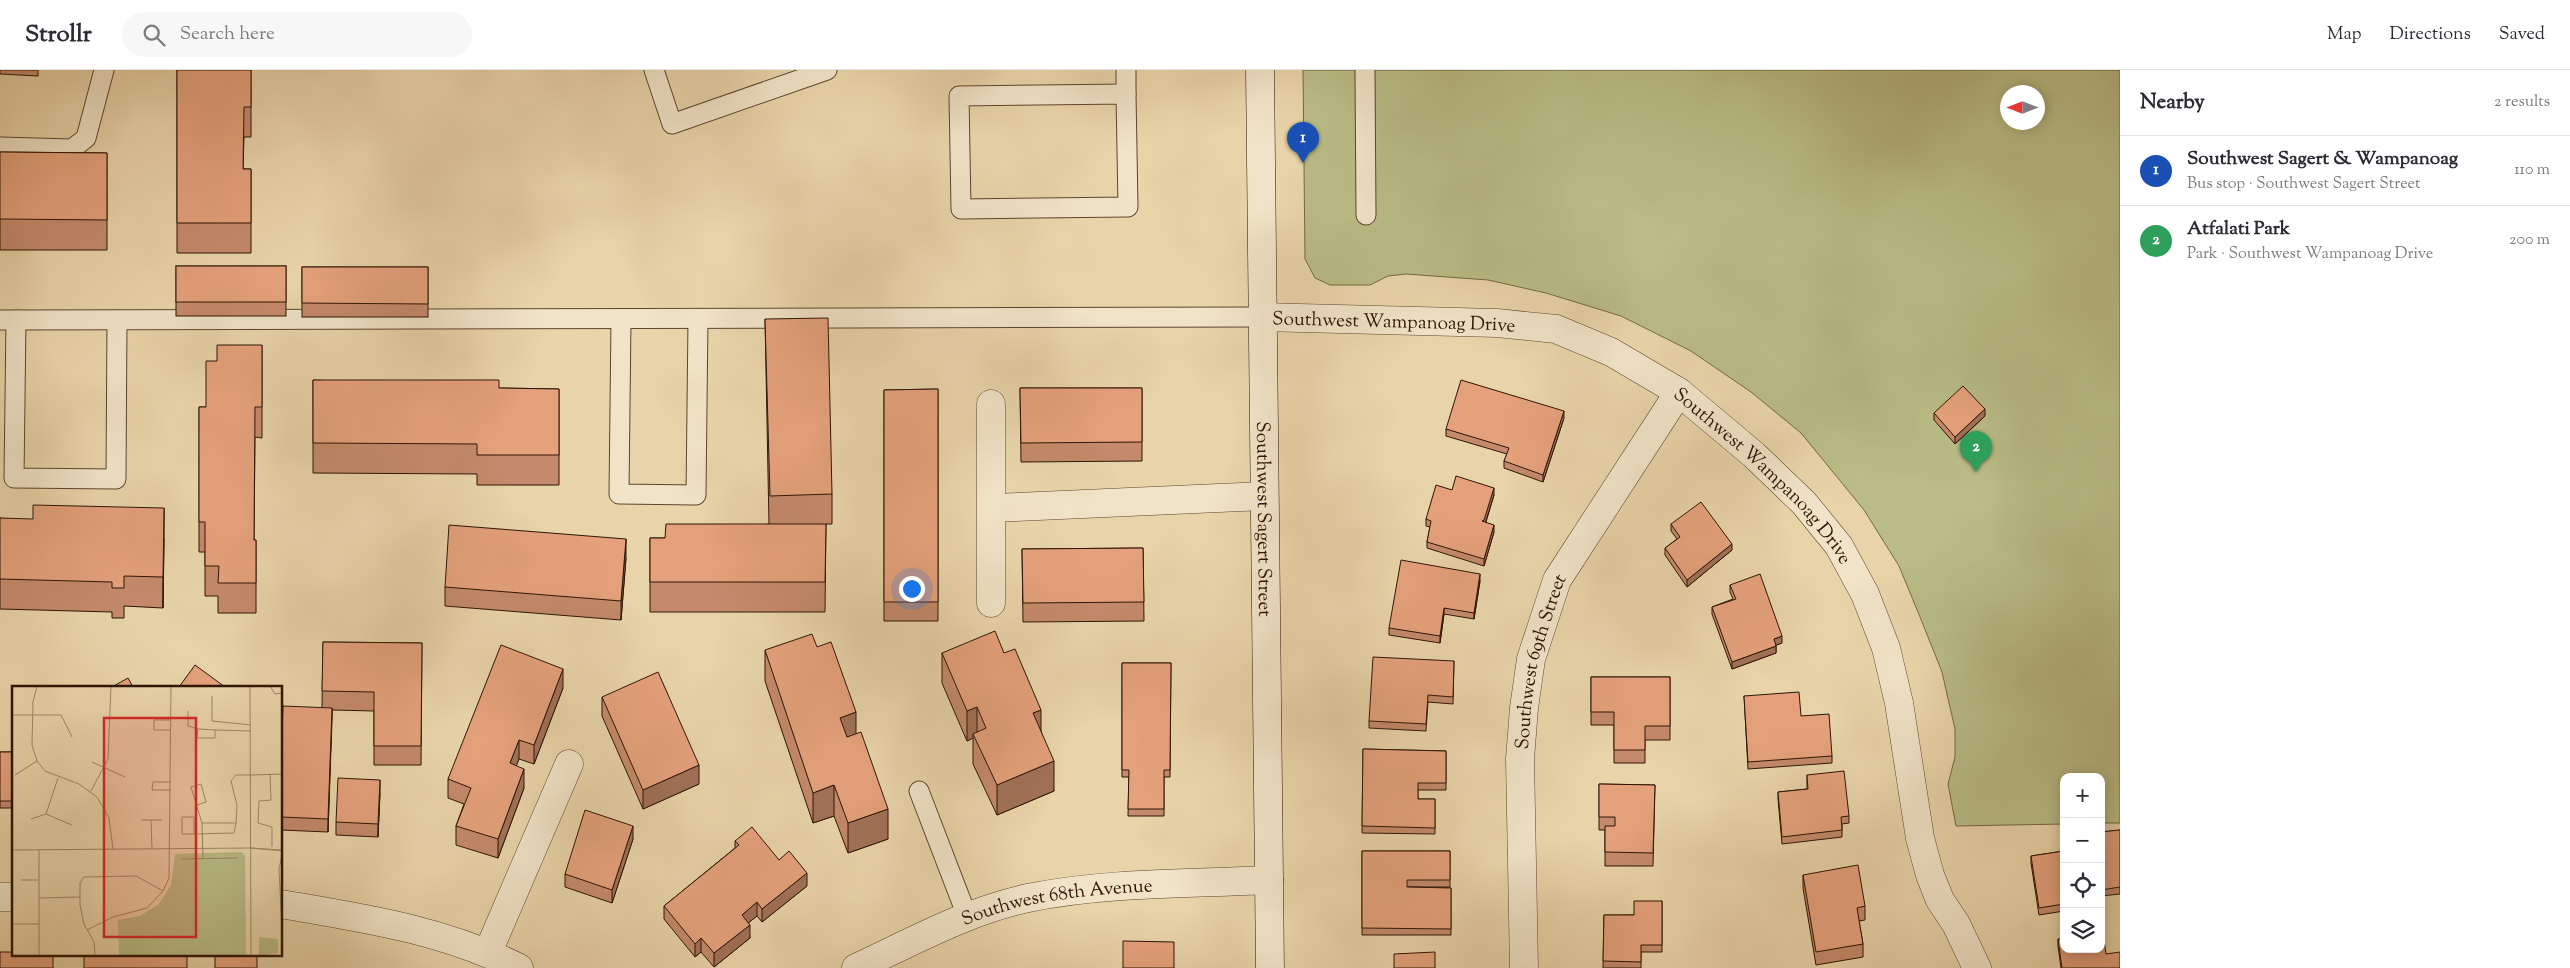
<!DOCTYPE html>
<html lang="en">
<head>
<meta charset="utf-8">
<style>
	:root { --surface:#fff; --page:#f7f7f7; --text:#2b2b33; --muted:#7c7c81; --line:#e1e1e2; --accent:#8f2418 }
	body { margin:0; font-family:"Sorts Mill Goudy",serif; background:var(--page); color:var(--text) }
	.controls { position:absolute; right:15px; bottom:15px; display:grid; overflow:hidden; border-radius:10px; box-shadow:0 2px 12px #0003 }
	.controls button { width:45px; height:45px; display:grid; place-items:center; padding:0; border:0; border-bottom:1px solid var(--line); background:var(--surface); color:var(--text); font:25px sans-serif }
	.compass { position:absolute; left:2000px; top:15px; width:45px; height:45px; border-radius:50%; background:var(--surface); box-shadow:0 2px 12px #0003; rotate:270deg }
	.you { position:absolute; left:911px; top:518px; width:18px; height:18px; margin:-12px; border:4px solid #fff; border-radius:50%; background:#1a73e8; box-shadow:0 0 0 8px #1a73e833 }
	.badge { display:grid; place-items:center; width:32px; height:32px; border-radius:50%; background:var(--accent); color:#fff; font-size:16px; font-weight:700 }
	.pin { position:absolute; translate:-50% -41px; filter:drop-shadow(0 1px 2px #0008) }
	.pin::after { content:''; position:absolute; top:26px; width:18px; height:15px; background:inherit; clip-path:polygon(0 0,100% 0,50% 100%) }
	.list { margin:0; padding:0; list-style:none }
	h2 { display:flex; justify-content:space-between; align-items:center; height:65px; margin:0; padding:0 20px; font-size:21px }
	h2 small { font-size:16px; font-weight:400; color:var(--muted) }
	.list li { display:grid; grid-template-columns:32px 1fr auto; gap:15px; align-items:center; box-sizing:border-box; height:70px; padding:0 20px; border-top:1px solid var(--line) }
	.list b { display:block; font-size:19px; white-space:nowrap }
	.list p { margin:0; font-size:16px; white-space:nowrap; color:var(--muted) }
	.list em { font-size:16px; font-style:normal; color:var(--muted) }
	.icon { flex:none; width:28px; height:28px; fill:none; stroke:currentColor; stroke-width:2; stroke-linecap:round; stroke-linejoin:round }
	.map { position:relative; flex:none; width:2120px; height:898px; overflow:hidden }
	header { display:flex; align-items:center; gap:30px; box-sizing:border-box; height:70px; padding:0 25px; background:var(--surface); border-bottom:1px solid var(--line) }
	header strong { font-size:24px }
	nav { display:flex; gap:28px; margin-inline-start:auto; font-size:18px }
	.search { width:350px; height:45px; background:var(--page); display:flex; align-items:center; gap:12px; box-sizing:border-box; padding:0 18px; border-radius:28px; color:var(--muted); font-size:19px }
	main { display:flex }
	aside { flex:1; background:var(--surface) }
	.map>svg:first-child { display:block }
	.green { fill:#b9bc86; stroke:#746846; fill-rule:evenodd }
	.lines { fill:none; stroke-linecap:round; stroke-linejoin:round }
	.lane-casing { stroke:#5d442e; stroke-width:21 }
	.street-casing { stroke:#5d442e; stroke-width:29 }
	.secondary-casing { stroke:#2e1405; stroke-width:29 }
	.lane { stroke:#f1e3c7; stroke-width:19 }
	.street { stroke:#f1e3c7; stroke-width:28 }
	.secondary { stroke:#f1e3c7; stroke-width:28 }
	.wall { fill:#c48a6b; stroke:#2e1405 }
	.shaded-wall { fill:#a07157; stroke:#2e1405 }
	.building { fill:#e4a17c; stroke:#2e1405 }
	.labels { text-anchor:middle; stroke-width:4; stroke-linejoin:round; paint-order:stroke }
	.street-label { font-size:19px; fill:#2e1405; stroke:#f1e3c7 }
	.inset-road { fill:none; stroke:#9e8767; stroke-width:1 }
	.view { fill:#d62828; fill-opacity:0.15; stroke:#d62828; stroke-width:2.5 }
	.inset-edge { fill:none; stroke:#2e1405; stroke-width:2.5 }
</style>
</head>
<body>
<header>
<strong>Strollr</strong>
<div class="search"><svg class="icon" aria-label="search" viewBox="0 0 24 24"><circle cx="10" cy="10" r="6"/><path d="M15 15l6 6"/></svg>Search here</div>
<nav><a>Map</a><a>Directions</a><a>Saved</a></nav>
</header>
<main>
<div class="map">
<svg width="2120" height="898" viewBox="0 0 2120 898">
	<rect width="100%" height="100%" fill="#e9d4a9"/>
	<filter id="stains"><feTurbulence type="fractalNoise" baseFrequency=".004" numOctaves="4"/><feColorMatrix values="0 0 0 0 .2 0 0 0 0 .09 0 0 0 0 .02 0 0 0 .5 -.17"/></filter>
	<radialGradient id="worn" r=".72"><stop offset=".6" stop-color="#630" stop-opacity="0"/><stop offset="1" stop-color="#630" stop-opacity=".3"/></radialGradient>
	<path class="green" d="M1303 0H2120V753H2101V707H2064V754L1956 756 1948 714 1955 687V659L1942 602 1920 547 1899 496 1864 440 1801 363 1751 322 1691 281 1621 246 1546 223 1488 210 1406 204 1388 206 1370 215H1330L1315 208 1305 189ZM2008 22H2038V52H2008Z"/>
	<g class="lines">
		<defs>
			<g id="lane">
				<polyline points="654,0 672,54 827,0"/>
				<polyline points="1126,0 1126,24"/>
				<polyline points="1365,0 1366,145"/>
				<polygon points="1126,24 1128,137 961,139 959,26"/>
				<polyline points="0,77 72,79 86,68 104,0"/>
				<polyline points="621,249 619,424 696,425 698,249"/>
				<polyline points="0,250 1262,247"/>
				<polyline points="16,250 14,408 116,409 117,250"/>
				<polyline points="919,721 967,846"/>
			</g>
			<g id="street">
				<path id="s1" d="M1262 247 1497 253 1556 259 1611 282 1679 322 1754 385 1804 433 1839 476 1865 524 1886 578 1899 633 1920 768 1930 805 1940 830 1956 854 1977 898"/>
				<polyline points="991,334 991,533"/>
				<polyline points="993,438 1264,426"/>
				<polyline points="0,827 14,827"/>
				<path d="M281 834C363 848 445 860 519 898"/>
				<polyline points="488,882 569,694"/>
				<path id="s2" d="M856 898C912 872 967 841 1028 828 1107 812 1189 814 1269 810"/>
				<path id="s3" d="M1524 898 1520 689 1524 638 1531 589 1557 510 1679 322"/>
			</g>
			<g id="secondary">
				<path id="s4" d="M1260 0 1270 898"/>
			</g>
		</defs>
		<use href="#lane" class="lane-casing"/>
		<use href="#street" class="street-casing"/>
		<use href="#secondary" class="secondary-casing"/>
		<use href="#lane" class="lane"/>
		<use href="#street" class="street"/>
		<use href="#secondary" class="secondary"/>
	</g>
	<g class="wall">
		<polygon points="0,0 38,0 38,6 0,4"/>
		<polygon points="177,0 251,0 251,67 244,67 243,99 251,99 251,183 177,183"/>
		<polygon points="0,82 107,83 107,180 0,180"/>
		<rect x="176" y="196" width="110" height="50"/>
		<rect x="302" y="197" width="126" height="50"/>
		<polygon points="765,249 832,424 832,454 826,454 825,542 650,542 650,468 665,468 769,454"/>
		<polygon points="262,275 262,368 255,367 254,470 256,470 256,543 218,543 218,526 205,526 205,482 199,482 199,337 206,337"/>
		<polygon points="313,310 499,318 559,319 559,415 477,415 477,404 313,403"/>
		<polygon points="1020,318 1142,318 1142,391 1021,392"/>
		<polygon points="938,319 938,551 884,551 884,320"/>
		<polygon points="1934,343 1985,346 1955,374 1934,350"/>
		<polygon points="1564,348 1543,412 1504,398 1504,391 1507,384 1446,366 1446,359"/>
		<polygon points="1452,420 1494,425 1486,452 1494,462 1484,496 1427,478 1427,472 1430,457 1426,456 1426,449"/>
		<polygon points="0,448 164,469 163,538 124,536 124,548 112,548 112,542 0,539"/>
		<polygon points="1671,454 1732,480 1687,517 1665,485 1665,478 1677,469 1671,461"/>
		<polygon points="1143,478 1144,551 1023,552 1022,479"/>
		<polygon points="626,488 621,550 445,536 445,517"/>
		<polygon points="1480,511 1474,549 1444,544 1440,573 1389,565 1389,558"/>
		<polygon points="1730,515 1782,573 1776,575 1776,583 1732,599 1712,544 1712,537 1733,529 1730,522"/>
		<polygon points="323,572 422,573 421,695 374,695 374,641 332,640 328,762 281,760 281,691 322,637"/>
		<polygon points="765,580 856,663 888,769 848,783 834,746 813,753 765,611"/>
		<polygon points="942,583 1004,583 1041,661 1054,721 997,745 973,694 973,668 967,671 942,613"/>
		<polygon points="1454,591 1453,634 1428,632 1426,661 1369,658 1369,651"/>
		<polygon points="1122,593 1171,593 1170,707 1164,707 1164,746 1128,746 1129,707 1122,707"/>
		<polygon points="1591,607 1670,607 1670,670 1645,670 1645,693 1614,693 1614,655 1591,655"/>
		<polygon points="563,618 534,694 519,689 516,695 524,718 498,788 456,775 456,756 464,734 448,728 448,709"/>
		<polygon points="1744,626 1801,646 1832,686 1832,693 1748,699"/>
		<polygon points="602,627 699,714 643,739 602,646"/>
		<polygon points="1363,679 1446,681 1446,720 1418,720 1418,729 1435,729 1435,764 1362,763"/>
		<rect x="0" y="682" width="14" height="56"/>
		<polygon points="1807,705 1849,746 1849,753 1842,754 1842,767 1782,774 1778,729 1778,722 1807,719"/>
		<polygon points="1599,714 1655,715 1653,796 1605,796 1605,760 1599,760"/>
		<polygon points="380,723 378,767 336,765 336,752"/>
		<polygon points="2120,760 2120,824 2101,826 2101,762"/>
		<polygon points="633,769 612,833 565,817 565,804"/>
		<polygon points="735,771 779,790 807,816 762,852 757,846 748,853 750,868 714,897 701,882 695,887 664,849 664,836 735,778"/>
		<polygon points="1362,781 1450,781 1450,817 1407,817 1451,818 1451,865 1362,865"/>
		<polygon points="2064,781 2064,841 2039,845 2031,793 2031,786"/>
		<polygon points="1803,805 1865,836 1865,850 1859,851 1863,874 1863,887 1816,895 1803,818"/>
		<polygon points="1662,831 1662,882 1641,882 1641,898 1603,898 1604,845 1634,845"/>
		<polygon points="2058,869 2106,884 2120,898 2061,898 2058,876"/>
	</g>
	<g class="shaded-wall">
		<polygon points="1985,339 1985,346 1955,374 1955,367"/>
		<polygon points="1564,341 1564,348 1543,412 1543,405"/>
		<polygon points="1494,418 1494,425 1484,457 1482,451"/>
		<polygon points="164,438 164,469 163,538 163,507"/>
		<polygon points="1494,455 1494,462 1484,496 1484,489"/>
		<polygon points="626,469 626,488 621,550 621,531"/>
		<polygon points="1732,474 1732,480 1687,517 1687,510"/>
		<polygon points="1480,504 1480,511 1474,549 1474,543"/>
		<polygon points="1444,538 1444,544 1440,573 1440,566"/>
		<polygon points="1782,566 1782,573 1774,576 1774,569"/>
		<polygon points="1776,576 1776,583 1732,599 1732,592"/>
		<polygon points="563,599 563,618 534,694 534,675"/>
		<polygon points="977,637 977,667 973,664 973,668 967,671 967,641"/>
		<polygon points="332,638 332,651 328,762 328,749"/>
		<polygon points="1041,640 1041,670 1033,643"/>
		<polygon points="856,642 856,673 840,678 840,648"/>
		<polygon points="519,670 519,689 510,712 510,693"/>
		<polygon points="1054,691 1054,721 997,745 997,715"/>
		<polygon points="699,695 699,714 643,739 643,720"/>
		<polygon points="524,699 524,718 498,788 498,769"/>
		<polygon points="380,710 380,723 378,767 378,754"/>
		<polygon points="834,715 834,746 813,753 813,723"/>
		<polygon points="888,739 888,769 848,783 848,753"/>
		<polygon points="633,756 633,769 612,833 612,820"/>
		<polygon points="807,803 807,816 762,852 762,839"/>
		<polygon points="757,832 757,846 742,858 742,845"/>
		<polygon points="750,855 750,868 714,897 714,883"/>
		<polygon points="701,868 701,882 695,887 695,874"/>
	</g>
	<g class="building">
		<polygon points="177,0 251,0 251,37 244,37 243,99 251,99 251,153 177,153"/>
		<polygon points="0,82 107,83 107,150 0,149"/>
		<rect x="176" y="196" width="110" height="36"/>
		<polygon points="302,197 428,197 428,234 302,233"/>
		<polygon points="828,248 832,424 770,426 765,249"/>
		<polygon points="217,275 262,275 262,337 255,337 254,470 256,470 256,513 218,513 219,496 205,496 205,452 199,452 199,337 206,337 206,291 217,291"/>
		<polygon points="313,310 499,310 499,318 559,319 559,385 477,385 477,374 313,373"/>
		<polygon points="1461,310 1564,341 1543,405 1504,391 1509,378 1446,359"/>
		<polygon points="1963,316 1985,339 1955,367 1934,343"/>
		<polygon points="1020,318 1142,318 1142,372 1021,373"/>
		<polygon points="938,319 938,532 884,532 884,320"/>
		<polygon points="1456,406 1494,418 1484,450 1482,451 1494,455 1484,489 1427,472 1431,451 1426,449 1436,415 1452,420"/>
		<polygon points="1701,432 1732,474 1687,510 1665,478 1680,467 1671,454"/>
		<polygon points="33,435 164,438 163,507 124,506 124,518 112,518 112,512 0,509 0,448 33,449"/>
		<polygon points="666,454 826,454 825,512 650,512 650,468 665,468"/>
		<polygon points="449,455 626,469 621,531 445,517"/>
		<polygon points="1143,478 1144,532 1023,533 1022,479"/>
		<polygon points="1401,490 1480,504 1474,543 1444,538 1440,566 1389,558"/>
		<polygon points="1760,504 1782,566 1774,569 1776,576 1732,592 1712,537 1736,529 1730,515"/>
		<polygon points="995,561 1004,583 1015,579 1041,640 1033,643 1054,691 997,715 973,664 986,658 977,637 967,641 942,583"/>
		<polygon points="812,564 817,577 831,572 856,642 840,648 847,667 861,662 888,739 848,753 834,715 813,723 765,580"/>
		<polygon points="323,572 422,573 421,676 374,676 374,622 322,621"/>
		<polygon points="501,575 563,599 534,675 519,670 510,693 524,699 498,769 456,756 471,718 448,709"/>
		<polygon points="1373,587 1454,591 1453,627 1428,625 1426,654 1369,651"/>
		<polygon points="1122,593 1171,593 1170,700 1164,700 1164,739 1128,739 1129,700 1122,700"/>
		<polygon points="195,595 225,617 179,617"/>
		<polygon points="658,602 699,695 643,720 602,627"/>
		<polygon points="1591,607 1670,607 1670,656 1645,656 1645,680 1614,680 1614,642 1591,642"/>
		<polygon points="128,608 133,617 112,617"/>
		<polygon points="1799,622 1801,646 1829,644 1832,686 1748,692 1744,626"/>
		<polygon points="283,636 332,638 328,749 281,747 281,691"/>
		<polygon points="1363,679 1446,681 1446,713 1418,713 1418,729 1435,729 1435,758 1362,756"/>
		<rect x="0" y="682" width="14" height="49"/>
		<polygon points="1844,701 1849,746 1841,747 1842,760 1782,767 1778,722 1808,719 1807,705"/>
		<polygon points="338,708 380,710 378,754 336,752"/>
		<polygon points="1599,714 1655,715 1653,783 1605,782 1605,756 1615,756 1615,747 1599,747"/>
		<polygon points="585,740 633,756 612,820 565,804"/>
		<polygon points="752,757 779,790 789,781 807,803 762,839 757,832 742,845 750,855 714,883 701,868 695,874 664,836 739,775 735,771"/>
		<polygon points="2120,760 2120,817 2101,820 2101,762"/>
		<polygon points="1362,781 1450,781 1450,810 1407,810 1407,817 1451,818 1451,859 1362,858"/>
		<polygon points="2064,781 2064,834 2039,838 2031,786"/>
		<polygon points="1858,795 1865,836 1857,838 1863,874 1816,882 1803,805"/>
		<polygon points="1634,831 1662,831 1662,875 1641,875 1641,892 1603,891 1604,845 1634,845"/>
		<polygon points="2101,863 2103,863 2106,884 2120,882 2120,898 2062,898 2058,869 2064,868 2064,879 2101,879"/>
		<polygon points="1123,871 1174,872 1174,898 1123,898"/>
		<polygon points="0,882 14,882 14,884 53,884 53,898 0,898"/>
		<polygon points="1435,882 1435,898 1394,898 1394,884"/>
		<polygon points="112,884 187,884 187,898 84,898 84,885 112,886"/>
		<rect x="215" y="884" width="42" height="14"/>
	</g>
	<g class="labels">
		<g class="street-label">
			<text dy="7" stroke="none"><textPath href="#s1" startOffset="132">Southwest Wampanoag Drive</textPath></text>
			<text dy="7" stroke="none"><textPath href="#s1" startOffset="552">Southwest Wampanoag Drive</textPath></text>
			<text dy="7" stroke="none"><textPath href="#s4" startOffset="449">Southwest Sagert Street</textPath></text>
			<text dy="7" stroke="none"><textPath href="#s3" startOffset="309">Southwest 69th Street</textPath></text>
			<text dy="7" stroke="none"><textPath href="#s2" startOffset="214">Southwest 68th Avenue</textPath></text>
		</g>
	</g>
	<g transform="translate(12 616)">
		<rect width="270" height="270" fill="#e9d4a9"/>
		<path d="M229 166 233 169 234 270H107L106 234 128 230 147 218 159 199 163 168ZM247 251 266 253V267L247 270Z" fill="#b9bc86"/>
		<path class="inset-road" d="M25 0 21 16 20 59 25 75 33 85 67 98 85 111 97 132 101 163M238 0 239 270M258 0 263 8 270 7M200 10V35L239 39M176 25V40L186 43M0 29H49L60 51M158 34H142V44H158M203 44 186 43 185 52H203V44L239 45M80 76 113 91M258 88 259 114 247 115 246 137 260 141V161M3 89 25 75M239 89 270 88M159 96H141L140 104H159M79 105 96 73 99 0M185 119 194 116 189 98 179 101 190 137M34 128 60 139M170 131H182V148H170ZM19 133 34 128 46 92M129 134H150M139 134 140 162M182 148 222 147 224 137M239 162 270 164M239 162 270 165M0 164 239 162M27 164V270M270 169 267 183 270 244M169 173 226 172M191 173 190 137H224L225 119 219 95 224 89H239M9 194H27M27 212 68 211M0 238H27M75 244 101 231 135 222 151 205 157 192 159 0M83 270 82 256 72 238 68 219V197L72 191 124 190 151 205"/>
		<path class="view" d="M92 32H184V251H92Z"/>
		<rect width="270" height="270" class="inset-edge"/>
	</g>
	<rect width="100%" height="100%" filter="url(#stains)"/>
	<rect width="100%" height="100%" fill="url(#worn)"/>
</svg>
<div class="controls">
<button>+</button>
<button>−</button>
<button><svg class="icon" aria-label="locate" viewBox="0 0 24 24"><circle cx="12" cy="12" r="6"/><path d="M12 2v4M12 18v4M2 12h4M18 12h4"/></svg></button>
<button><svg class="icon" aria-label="layers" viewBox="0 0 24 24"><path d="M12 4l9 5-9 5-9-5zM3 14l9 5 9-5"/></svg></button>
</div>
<svg class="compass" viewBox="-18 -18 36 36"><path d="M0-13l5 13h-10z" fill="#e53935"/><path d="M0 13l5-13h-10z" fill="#7c7c81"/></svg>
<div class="you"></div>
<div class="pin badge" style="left:1303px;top:93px;background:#1a4fb4">1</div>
<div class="pin badge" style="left:1976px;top:402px;background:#2e9e5b">2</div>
</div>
<aside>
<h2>Nearby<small>2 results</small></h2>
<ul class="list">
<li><span class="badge" style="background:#1a4fb4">1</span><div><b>Southwest Sagert &amp; Wampanoag</b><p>Bus stop · Southwest Sagert Street</p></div><em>110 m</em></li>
<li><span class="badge" style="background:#2e9e5b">2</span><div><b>Atfalati Park</b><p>Park · Southwest Wampanoag Drive</p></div><em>200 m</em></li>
</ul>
</aside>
</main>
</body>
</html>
